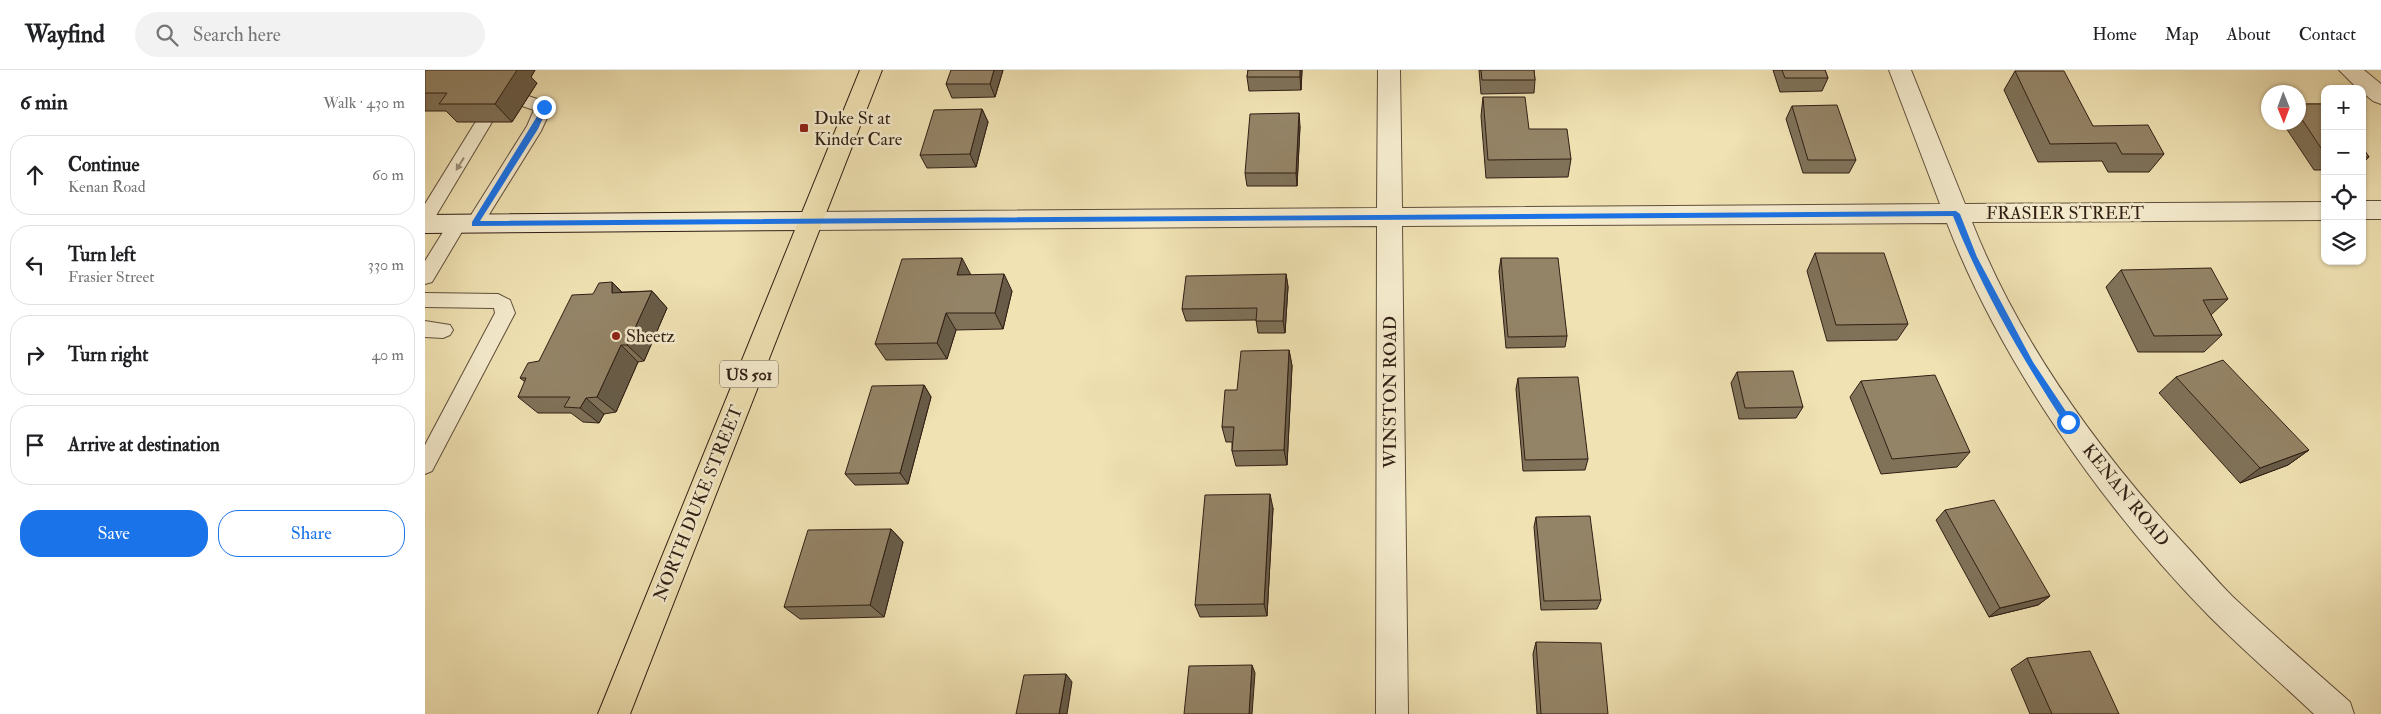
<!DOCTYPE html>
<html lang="en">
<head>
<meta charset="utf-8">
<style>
	:root { --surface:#fff; --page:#f2f2f2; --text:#202124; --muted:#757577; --line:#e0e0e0; --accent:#1a73e8 }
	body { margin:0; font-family:"IM FELL Double Pica",serif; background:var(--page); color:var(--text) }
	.controls { position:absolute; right:15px; top:15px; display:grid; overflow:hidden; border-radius:10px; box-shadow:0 1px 4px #0004 }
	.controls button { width:45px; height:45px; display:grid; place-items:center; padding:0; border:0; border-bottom:1px solid var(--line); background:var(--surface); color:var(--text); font:25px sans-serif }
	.compass { position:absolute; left:1836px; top:15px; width:45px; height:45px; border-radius:50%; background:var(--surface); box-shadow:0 1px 4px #0004; rotate:179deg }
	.stop { position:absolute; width:15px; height:15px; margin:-11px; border:4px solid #1a73e8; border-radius:50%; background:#fff }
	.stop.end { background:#1a73e8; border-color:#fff; box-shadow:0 1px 5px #0008 }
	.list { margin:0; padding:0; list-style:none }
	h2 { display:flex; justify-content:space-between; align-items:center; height:65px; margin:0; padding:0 20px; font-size:21px }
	h2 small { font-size:16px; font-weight:400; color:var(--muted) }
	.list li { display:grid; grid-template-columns:32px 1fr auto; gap:15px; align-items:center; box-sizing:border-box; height:80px; margin:0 10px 10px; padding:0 10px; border:1px solid var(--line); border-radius:20px }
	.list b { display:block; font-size:19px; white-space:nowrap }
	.list p { margin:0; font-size:16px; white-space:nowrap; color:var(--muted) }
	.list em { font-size:16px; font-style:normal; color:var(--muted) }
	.actions { display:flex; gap:10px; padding:15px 20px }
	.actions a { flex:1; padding:11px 0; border:1px solid var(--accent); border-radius:20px; text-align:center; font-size:18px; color:var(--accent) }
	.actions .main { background:var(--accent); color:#fff }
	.icon { flex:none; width:28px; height:28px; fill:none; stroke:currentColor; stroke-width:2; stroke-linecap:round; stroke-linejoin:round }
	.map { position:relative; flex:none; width:1956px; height:644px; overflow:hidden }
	header { display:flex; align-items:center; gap:30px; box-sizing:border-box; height:70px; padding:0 25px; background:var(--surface); border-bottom:1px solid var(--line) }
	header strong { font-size:24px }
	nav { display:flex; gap:28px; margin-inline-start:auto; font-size:18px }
	.search { width:350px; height:45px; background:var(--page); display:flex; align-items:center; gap:12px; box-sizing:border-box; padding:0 18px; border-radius:28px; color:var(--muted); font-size:19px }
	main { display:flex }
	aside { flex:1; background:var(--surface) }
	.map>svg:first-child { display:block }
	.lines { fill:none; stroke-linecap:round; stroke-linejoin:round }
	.lane-casing { stroke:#604f3c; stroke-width:2 }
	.street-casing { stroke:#604f3c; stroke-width:2 }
	.secondary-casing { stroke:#301e14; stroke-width:2 }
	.highway-casing { stroke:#301e14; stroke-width:2 }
	.lane { fill:#f5ecce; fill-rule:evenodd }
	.street { fill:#f5ecce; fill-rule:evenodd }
	.secondary { fill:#f5ecce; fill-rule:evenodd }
	.highway { fill:#f0e2b3; fill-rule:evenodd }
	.wall { fill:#7f7259; stroke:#301e14 }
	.shaded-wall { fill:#685c48; stroke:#301e14 }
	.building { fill:#948467; stroke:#301e14 }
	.oneway { fill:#9c8f7a }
	.route { fill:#1a73e8 }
	.poi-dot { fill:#8f2418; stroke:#f5ecce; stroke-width:2 }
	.labels { text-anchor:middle; stroke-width:5; stroke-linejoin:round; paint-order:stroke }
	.shield { fill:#f5ecce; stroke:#6b5c4c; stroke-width:1 }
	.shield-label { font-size:16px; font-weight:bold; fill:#301e14 }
	.poi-label { font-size:18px; fill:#301e14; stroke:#f5ecce; text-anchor:start }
	.street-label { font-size:18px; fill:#301e14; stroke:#f5ecce }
</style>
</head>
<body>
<header>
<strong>Wayfind</strong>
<div class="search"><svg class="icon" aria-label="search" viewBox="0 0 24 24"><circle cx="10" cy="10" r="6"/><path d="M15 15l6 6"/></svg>Search here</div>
<nav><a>Home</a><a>Map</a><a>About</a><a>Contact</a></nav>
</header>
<main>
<aside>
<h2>6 min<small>Walk · 430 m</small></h2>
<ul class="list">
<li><svg class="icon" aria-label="ahead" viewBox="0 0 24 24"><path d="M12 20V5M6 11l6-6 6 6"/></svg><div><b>Continue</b><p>Kenan Road</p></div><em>60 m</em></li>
<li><svg class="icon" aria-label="left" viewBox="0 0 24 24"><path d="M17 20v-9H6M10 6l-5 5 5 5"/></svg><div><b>Turn left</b><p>Frasier Street</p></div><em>330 m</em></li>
<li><svg class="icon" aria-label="right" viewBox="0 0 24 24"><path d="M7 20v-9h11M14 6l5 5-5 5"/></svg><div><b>Turn right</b></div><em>40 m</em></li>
<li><svg class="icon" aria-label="arrive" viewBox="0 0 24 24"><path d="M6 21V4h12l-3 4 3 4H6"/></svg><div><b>Arrive at destination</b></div></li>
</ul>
<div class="actions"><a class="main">Save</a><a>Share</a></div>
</aside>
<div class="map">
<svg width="1956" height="644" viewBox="0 0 1956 644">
	<rect width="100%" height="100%" fill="#f0e2b3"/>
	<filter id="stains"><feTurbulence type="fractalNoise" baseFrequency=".004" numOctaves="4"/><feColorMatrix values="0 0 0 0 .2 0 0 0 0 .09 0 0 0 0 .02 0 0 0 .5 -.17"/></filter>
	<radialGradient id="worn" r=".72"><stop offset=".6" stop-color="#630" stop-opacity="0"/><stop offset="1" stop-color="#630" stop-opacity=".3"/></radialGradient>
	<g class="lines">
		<defs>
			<g id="lane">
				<polygon points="100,25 125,33 127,37 116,61 55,159 49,161 43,159 41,155 7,212 0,214 0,191 26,149 32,147 38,149 41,153 102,56 109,40 94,35 92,31 94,27"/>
				<polygon points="59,46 65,48 67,52 6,154 0,156 0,134 53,48"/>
				<polygon points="0,223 73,224 85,230 90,243 7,401 0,404 0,375 70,243 69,238 0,237"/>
				<polygon points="0,251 25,255 28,260 25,265 18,268 0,267"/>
			</g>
			<g id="street">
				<path d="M953 0H975L977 138 1515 134 1464 0H1486L1540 134 1900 132V150L1547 152C1595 274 1675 383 1763 478 1778 494 1792 511 1807 526 1845 562 1885 597 1925 632L1929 644H1889C1854 611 1818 580 1784 546 1679 439 1576 293 1522 153L977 156 983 644H951L952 156 384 160 375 158 372 151 375 144 384 142 952 138Z"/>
				<polygon points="1914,0 1939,0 1956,14 1956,34 1948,31 1937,22 1937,19 1933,19"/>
				<rect x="1937" y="131" width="19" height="18"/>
			</g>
			<polygon id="secondary" points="384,142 393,144 396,151 393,158 384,160 0,163 0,145"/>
			<polygon id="highway" points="435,0 457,0 205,644 173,644"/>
		</defs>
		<use href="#lane" class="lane-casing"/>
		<use href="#street" class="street-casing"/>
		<use href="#secondary" class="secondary-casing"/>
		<use href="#highway" class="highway-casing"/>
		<use href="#lane" class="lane"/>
		<use href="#street" class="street"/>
		<use href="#secondary" class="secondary"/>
		<use href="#highway" class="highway"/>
	</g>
	<g class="wall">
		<polygon points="0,0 110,0 106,7 112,13 87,52 32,52 21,41 0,41"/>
		<polygon points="578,0 570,27 527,28 521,14"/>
		<polygon points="823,0 877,0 876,20 824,21 822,7"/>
		<polygon points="1054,0 1109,0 1110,10 1109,23 1056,24"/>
		<polygon points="1348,0 1400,0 1403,8 1397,21 1355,22"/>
		<polygon points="1590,1 1668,56 1739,84 1724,102 1683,102 1677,91 1613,92 1579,20"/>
		<polygon points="1058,27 1146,89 1143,107 1061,108 1056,46"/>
		<polygon points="1874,34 1900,34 1900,100 1889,100 1857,52 1874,52"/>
		<polygon points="1367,36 1431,90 1424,103 1378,103 1361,49"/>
		<polygon points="557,39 563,52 551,97 502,98 495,85"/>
		<polygon points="875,56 872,116 822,116 820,103"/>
		<polygon points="1937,77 1944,87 1937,94"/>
		<polygon points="1390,183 1483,254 1472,270 1402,271 1382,201"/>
		<polygon points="1076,188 1142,266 1140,277 1081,278 1074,201"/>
		<polygon points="1696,200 1803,229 1786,245 1797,265 1779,282 1713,282 1681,217"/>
		<polygon points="861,204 863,217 860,263 833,263 831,250 761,251 757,239"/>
		<polygon points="546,205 587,221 578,259 531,260 522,289 461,290 450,274"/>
		<polygon points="187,212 197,222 227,221 242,238 219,291 213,292 191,342 179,344 174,353 158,352 146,343 113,343 93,327 100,312 95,308 114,291"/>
		<polygon points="864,280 867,296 862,395 811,396 807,381 807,372 801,372 797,357 812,320"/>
		<polygon points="1312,302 1378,337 1371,348 1314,349 1306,313"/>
		<polygon points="1751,307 1884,380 1863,395 1815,413 1734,323"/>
		<polygon points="1093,308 1163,389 1160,400 1098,401 1091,319"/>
		<polygon points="1436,311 1545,382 1532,397 1456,404 1425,327"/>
		<polygon points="499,315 506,327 483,414 430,415 420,404"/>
		<polygon points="848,438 842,546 775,547 770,535"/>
		<polygon points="1520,440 1625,526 1613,535 1564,547 1511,450"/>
		<polygon points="1111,447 1176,530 1172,539 1116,540 1109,457"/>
		<polygon points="466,459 478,472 459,547 375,549 359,537"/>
		<polygon points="1111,572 1183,644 1112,644 1108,584"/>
		<polygon points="1602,588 1694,644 1605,644 1586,599"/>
	</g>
	<g class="shaded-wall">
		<polygon points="89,0 110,0 106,7 112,13 87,52 70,34"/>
		<polygon points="569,0 578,0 570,27 565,14"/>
		<polygon points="875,0 877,0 876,20 875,7"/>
		<polygon points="557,39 563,52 551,97 545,84"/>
		<polygon points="874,43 875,56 872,116 871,103"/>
		<polygon points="537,188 546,205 532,205"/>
		<polygon points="579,204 587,221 578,259 570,243"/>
		<polygon points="861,204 863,217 860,263 858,251"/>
		<polygon points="187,212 203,229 187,223"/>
		<polygon points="227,221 242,238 219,291 202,275"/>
		<polygon points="521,243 531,260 522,289 512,273"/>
		<polygon points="196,275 213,292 191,342 172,327"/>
		<polygon points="864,280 867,296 862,395 859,380"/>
		<polygon points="499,315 506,327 483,414 475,403"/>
		<polygon points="161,328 179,344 174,353 155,338"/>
		<polygon points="1884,380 1863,395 1815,413 1835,398"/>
		<polygon points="845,424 848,438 842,546 839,534"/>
		<polygon points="466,459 478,472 459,547 445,535"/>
		<polygon points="1625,526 1613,535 1564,547 1575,538"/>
		<polygon points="827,595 830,603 827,644 824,644"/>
		<polygon points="641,604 647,612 642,644 634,644"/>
	</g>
	<g class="building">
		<polygon points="0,0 92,0 70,34 14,34 22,23 0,23"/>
		<polygon points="526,0 569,0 565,14 521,14"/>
		<polygon points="823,0 875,0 875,7 822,7"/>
		<polygon points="1056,0 1109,0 1110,10 1057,10"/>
		<polygon points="1357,0 1400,0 1403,8 1360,8"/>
		<polygon points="1590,1 1639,1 1668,56 1723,55 1739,84 1697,84 1691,73 1625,74"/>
		<polygon points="1058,27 1100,27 1104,59 1142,59 1146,89 1063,90"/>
		<polygon points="1874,34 1900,34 1900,84 1874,45"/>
		<polygon points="1412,35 1431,90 1383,90 1367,36"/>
		<polygon points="557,39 545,84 495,85 509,40"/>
		<polygon points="874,43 871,103 820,103 825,44"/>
		<polygon points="1937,77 1944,87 1937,87"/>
		<polygon points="1390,183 1459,183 1483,254 1411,255"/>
		<polygon points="537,188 532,205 579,204 570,243 521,243 512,273 450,274 477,189"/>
		<polygon points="1076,188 1133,188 1142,266 1083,267"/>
		<polygon points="1786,198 1803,229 1778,230 1797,265 1729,266 1696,200"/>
		<polygon points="861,204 858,251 831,251 832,238 757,239 761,206"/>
		<polygon points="187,212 187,223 227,221 202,275 196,275 172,327 161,328 155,338 139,337 145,327 93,327 101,308 95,308 103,293 114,291 147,225 168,224 174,213"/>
		<polygon points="864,280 859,380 807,381 809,357 797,357 800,320 812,320 816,281"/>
		<polygon points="1798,290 1884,380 1835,398 1751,307"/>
		<polygon points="1368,301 1378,337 1320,338 1312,302"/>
		<polygon points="1510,305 1545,382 1467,389 1436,311"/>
		<polygon points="1153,307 1163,389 1100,390 1093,308"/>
		<polygon points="499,315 475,403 420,404 447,316"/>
		<polygon points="845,424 839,534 770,535 780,425"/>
		<polygon points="1569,430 1625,526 1575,538 1520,440"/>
		<polygon points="1165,446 1176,530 1119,531 1111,447"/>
		<polygon points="466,459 445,535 359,537 383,460"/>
		<polygon points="1111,572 1176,573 1183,644 1116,644"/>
		<polygon points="1665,581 1694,644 1627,644 1602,588"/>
		<polygon points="827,595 824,644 759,644 764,596"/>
		<polygon points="641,604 634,644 591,644 599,605"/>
	</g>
	<defs><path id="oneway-solid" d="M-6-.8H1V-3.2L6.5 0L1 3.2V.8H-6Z" transform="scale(1.25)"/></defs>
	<use class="oneway" href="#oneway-solid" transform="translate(35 94) rotate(122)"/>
	<path class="route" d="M119 35 123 37 113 59 55 151 1531 141 1535 144 1552 187 1608 292 1648 352 1643 355 1640 354C1597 288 1557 220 1528 146L47 156V152Z"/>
	<g class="poi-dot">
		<rect x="374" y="53" width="10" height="10" rx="2.5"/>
		<circle cx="191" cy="266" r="5"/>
	</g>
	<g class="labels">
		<rect class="shield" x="295" y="290.5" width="58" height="27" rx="4"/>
		<g class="shield-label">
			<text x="324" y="310">US 501</text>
		</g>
		<g class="poi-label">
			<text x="389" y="54">Duke St at<tspan x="389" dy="21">Kinder Care</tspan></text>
			<text x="201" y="272">Sheetz</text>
		</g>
		<g class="street-label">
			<text x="1640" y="149">FRASIER STREET</text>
			<text transform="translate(965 322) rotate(-90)" y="6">WINSTON ROAD</text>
			<text transform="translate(1701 425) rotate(51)" y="6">KENAN ROAD</text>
			<text transform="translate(273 433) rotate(-68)" y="6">NORTH DUKE STREET</text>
		</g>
	</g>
	<rect width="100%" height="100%" filter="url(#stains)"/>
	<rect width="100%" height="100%" fill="url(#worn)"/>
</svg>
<div class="controls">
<button>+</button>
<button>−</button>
<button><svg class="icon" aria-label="locate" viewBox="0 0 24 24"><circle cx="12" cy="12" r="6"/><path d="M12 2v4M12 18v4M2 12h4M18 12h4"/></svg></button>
<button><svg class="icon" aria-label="layers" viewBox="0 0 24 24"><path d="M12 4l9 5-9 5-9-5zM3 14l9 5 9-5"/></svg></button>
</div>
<svg class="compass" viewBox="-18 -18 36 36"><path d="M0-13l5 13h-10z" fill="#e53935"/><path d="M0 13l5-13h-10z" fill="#757577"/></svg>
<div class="stop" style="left:1643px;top:352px"></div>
<div class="stop end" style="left:119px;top:37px"></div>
</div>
</main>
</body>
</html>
